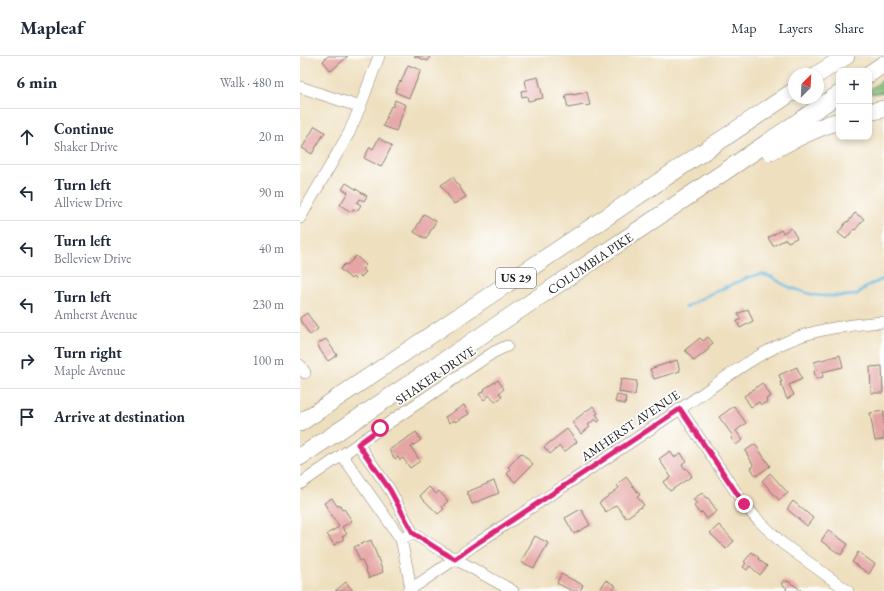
<!DOCTYPE html>
<html lang="en">
<head>
<meta charset="utf-8">
<style>
	:root { --surface:#fff; --page:#f6f6f7; --text:#1f2937; --muted:#747a83; --line:#e0e1e3 }
	body { margin:0; font-family:"EB Garamond",serif; background:var(--page); color:var(--text) }
	.controls { position:absolute; right:12px; top:12px; display:grid; overflow:hidden; border-radius:8px; box-shadow:0 2px 6px #0003 }
	.controls button { width:36px; height:36px; display:grid; place-items:center; padding:0; border:0; border-bottom:1px solid var(--line); background:var(--surface); color:var(--text); font:20px sans-serif }
	.compass { position:absolute; left:488px; top:12px; width:36px; height:36px; border-radius:50%; background:var(--surface); box-shadow:0 2px 6px #0003; rotate:24deg }
	.stop { position:absolute; width:12px; height:12px; margin:-9px; border:3px solid #db2777; border-radius:50%; background:#fff }
	.stop.end { background:#db2777; border-color:#fff; box-shadow:0 1px 4px #0008 }
	.list { margin:0; padding:0; list-style:none }
	h2 { display:flex; justify-content:space-between; align-items:center; height:52px; margin:0; padding:0 16px; font-size:17px }
	h2 small { font-size:13px; font-weight:400; color:var(--muted) }
	.list li { display:grid; grid-template-columns:26px 1fr auto; gap:12px; align-items:center; box-sizing:border-box; height:56px; padding:0 16px; border-top:1px solid var(--line) }
	.list b { display:block; font-size:15px; white-space:nowrap }
	.list p { margin:0; font-size:13px; white-space:nowrap; color:var(--muted) }
	.list em { font-size:13px; font-style:normal; color:var(--muted) }
	.icon { flex:none; width:22px; height:22px; fill:none; stroke:currentColor; stroke-width:2; stroke-linecap:round; stroke-linejoin:round }
	.map { position:relative; flex:none; width:584px; height:535px; overflow:hidden }
	header { display:flex; align-items:center; gap:24px; box-sizing:border-box; height:56px; padding:0 20px; background:var(--surface); border-bottom:1px solid var(--line) }
	header strong { font-size:19px }
	nav { display:flex; gap:22px; margin-inline-start:auto; font-size:14px }
	main { display:flex }
	aside { flex:1; background:var(--surface) }
	.map>svg:first-child { display:block }
	.forest { fill:#81b773; stroke:#4e6a48 }
	.lines { fill:none; stroke-linecap:round; stroke-linejoin:round }
	.stream { stroke:#65bae1; stroke-width:2.5 }
	.building { fill:#e5a5a4 }
	.minor-casing { stroke:#857e6d; stroke-width:12 }
	.highway-casing { stroke:#857e6d; stroke-width:18 }
	.minor { stroke:#fff; stroke-width:11 }
	.highway { stroke:#fff; stroke-width:17 }
	.route { stroke:#db2777; stroke-width:5 }
	.labels { text-anchor:middle; stroke-width:3.5; stroke-linejoin:round; paint-order:stroke }
	.shield { fill:#fff; stroke:#606060; stroke-width:1 }
	.shield-label { font-size:12px; font-weight:bold; fill:#1c1c1c }
	.street-label { font-size:13px; fill:#1c1c1c; stroke:#fff }
</style>
</head>
<body>
<header>
<strong>Mapleaf</strong>
<nav><a>Map</a><a>Layers</a><a>Share</a></nav>
</header>
<main>
<aside>
<h2>6 min<small>Walk · 480 m</small></h2>
<ul class="list">
<li><svg class="icon" aria-label="ahead" viewBox="0 0 24 24"><path d="M12 20V5M6 11l6-6 6 6"/></svg><div><b>Continue</b><p>Shaker Drive</p></div><em>20 m</em></li>
<li><svg class="icon" aria-label="left" viewBox="0 0 24 24"><path d="M17 20v-9H6M10 6l-5 5 5 5"/></svg><div><b>Turn left</b><p>Allview Drive</p></div><em>90 m</em></li>
<li><svg class="icon" aria-label="left" viewBox="0 0 24 24"><path d="M17 20v-9H6M10 6l-5 5 5 5"/></svg><div><b>Turn left</b><p>Belleview Drive</p></div><em>40 m</em></li>
<li><svg class="icon" aria-label="left" viewBox="0 0 24 24"><path d="M17 20v-9H6M10 6l-5 5 5 5"/></svg><div><b>Turn left</b><p>Amherst Avenue</p></div><em>230 m</em></li>
<li><svg class="icon" aria-label="right" viewBox="0 0 24 24"><path d="M7 20v-9h11M14 6l5 5-5 5"/></svg><div><b>Turn right</b><p>Maple Avenue</p></div><em>100 m</em></li>
<li><svg class="icon" aria-label="arrive" viewBox="0 0 24 24"><path d="M6 21V4h12l-3 4 3 4H6"/></svg><div><b>Arrive at destination</b></div></li>
</ul>
</aside>
<div class="map">
<svg width="584" height="535" viewBox="0 0 584 535">
	<rect width="100%" height="100%" fill="#fff"/>
	<filter id="ink" filterUnits="userSpaceOnUse"><feTurbulence type="fractalNoise" baseFrequency=".025" numOctaves="2"/><feDisplacementMap in="SourceGraphic" scale="8" xChannelSelector="R" yChannelSelector="G"/><feConvolveMatrix kernelMatrix="1 2 1 2 8 2 1 2 1" color-interpolation-filters="sRGB"/></filter>
	<filter id="wash" filterUnits="userSpaceOnUse"><feTurbulence type="fractalNoise" baseFrequency=".012" numOctaves="4" result="noise"/><feDisplacementMap in="SourceGraphic" scale="16" xChannelSelector="R" yChannelSelector="G"/><feGaussianBlur stdDeviation="0.9" result="paint"/><feColorMatrix in="noise" values="0 0 0 0 0 0 0 0 0 0 0 0 0 0 0 0 0 1.4 0 .05"/><feComposite in="paint" operator="in"/></filter>
	<g filter="url(#wash)">
		<rect width="100%" height="100%" fill="#eedfbe"/>
		<polygon class="forest" points="584,23 584,36 572,38 569,34"/>
		<g class="lines">
			<polyline class="stream" points="386,251 408,239 449,221 461,218 472,221 481,227 489,231 513,239 525,240 544,240 556,239 569,229 584,223"/>
		</g>
		<g id="blocks">
			<g class="building">
				<polygon points="28,0 48,0 31,15 23,5"/>
				<polygon points="114,0 130,0 128,5"/>
				<polygon points="108,9 121,14 109,42 95,36 100,25 101,26"/>
				<polygon points="238,21 243,42 228,45 227,40 222,41 221,35 227,34 225,24"/>
				<polygon points="287,36 290,49 285,50 284,49 268,52 265,39 273,38 273,39"/>
				<polygon points="95,44 106,49 96,75 83,70 91,50 93,51"/>
				<polygon points="15,70 25,76 12,98 2,92"/>
				<polygon points="79,82 92,90 81,111 64,102 70,91 73,93"/>
				<polygon points="153,121 166,141 154,148 141,129"/>
				<polygon points="46,127 67,140 64,145 60,143 57,147 61,149 57,155 53,153 51,156 40,149 48,136 42,133"/>
				<polygon points="555,157 564,163 555,174 554,173 546,183 538,177 547,165 548,166"/>
				<polygon points="124,158 136,165 126,183 114,176"/>
				<polygon points="491,172 497,182 488,186 486,183 473,190 468,182 481,174 483,177"/>
				<polygon points="56,200 66,209 62,213 66,216 61,221 59,219 55,223 53,221 51,223 40,213 45,208 47,209"/>
				<polygon points="448,253 453,265 440,272 437,265 441,263 438,258"/>
				<polygon points="7,257 18,273 10,279 0,264 0,262"/>
				<polygon points="408,281 413,287 408,291 409,293 394,305 385,294 400,282 403,285"/>
				<polygon points="26,283 37,299 28,305 20,294 20,293 17,288"/>
				<polygon points="540,299 543,311 522,316 523,321 516,323 514,315 517,314 514,306"/>
				<polygon points="377,304 380,315 354,323 350,313"/>
				<polygon points="582,310 583,337 571,337 570,311"/>
				<polygon points="497,311 502,323 489,329 494,339 487,343 480,326 482,326 479,319"/>
				<polygon points="321,323 337,325 335,339 319,336"/>
				<polygon points="198,324 204,333 199,337 202,341 195,346 190,339 184,344 179,338 185,334 184,333"/>
				<polygon points="462,327 471,340 466,343 467,346 461,349 459,346 451,351 444,340"/>
				<polygon points="317,339 326,341 325,348 315,346"/>
				<polygon points="164,349 169,358 155,366 154,364 149,367 145,361"/>
				<polygon points="293,350 298,357 296,358 300,364 298,366 295,363 288,369 290,371 281,378 272,366"/>
				<polygon points="434,350 446,367 436,375 443,384 436,389 431,382 433,380 419,361"/>
				<polygon points="584,355 584,383 575,385 570,357"/>
				<polygon points="267,373 277,386 264,396 260,390 250,398 244,391"/>
				<polygon points="116,376 121,384 111,391 120,405 110,412 103,402 100,404 98,401 95,403 89,394"/>
				<polygon points="455,388 470,410 456,420 451,412 454,410 445,395"/>
				<polygon points="370,395 374,401 381,397 386,405 382,408 385,413 386,412 392,420 370,435 363,426 371,421 359,403"/>
				<polygon points="221,397 233,408 215,426 207,418 211,413 208,411"/>
				<polygon points="470,417 488,437 479,444 462,425"/>
				<polygon points="326,421 340,439 337,441 344,449 326,462 316,449 306,456 299,447 319,432 317,429"/>
				<polygon points="194,425 199,437 172,448 167,436"/>
				<polygon points="129,431 136,438 139,435 148,445 142,451 144,453 138,458 120,440"/>
				<polygon points="402,437 406,442 408,442 417,455 407,463 402,456 400,458 394,450 397,448 393,443"/>
				<polygon points="32,442 37,450 40,449 42,454 44,453 52,465 42,471 47,478 42,481 44,483 34,489 27,478 39,471 24,447"/>
				<polygon points="493,445 513,462 507,470 487,453"/>
				<polygon points="281,453 290,469 274,478 265,462"/>
				<polygon points="419,469 434,485 426,493 410,477"/>
				<polygon points="528,474 548,488 541,499 521,485"/>
				<polygon points="235,480 248,487 234,512 221,506"/>
				<polygon points="71,484 83,516 69,522 62,504 60,505 54,491"/>
				<polygon points="452,496 459,502 458,503 467,510 460,519 450,510 447,514 443,511 446,507 444,506"/>
				<polygon points="558,496 575,508 569,518 552,506"/>
				<polygon points="261,518 283,529 280,535 272,535 257,527"/>
				<polygon points="306,524 316,530 312,535 299,535"/>
				<polygon points="484,524 487,526 488,525 502,535 485,535 487,532 481,528"/>
				<polygon points="46,526 53,535 35,535"/>
			</g>
		</g>
	</g>
	<g filter="url(#ink)">
		<use href="#blocks" fill-opacity="0" stroke="#857e6d" stroke-width="1"/>
		<g class="lines">
			<defs>
				<g id="minor">
					<polyline points="0,31 60,51"/>
					<polyline points="0,162 49,77 60,51 79,0"/>
					<polyline points="0,309 5,317"/>
					<polyline points="380,353 444,448 456,462 482,487 548,535"/>
					<polyline points="58,388 90,434 113,477"/>
					<polyline points="42,399 101,483 108,516 111,535"/>
					<polyline points="0,428 81,372 194,296 207,290"/>
					<polyline points="101,483 113,477 141,495 213,535"/>
					<path d="M108 535 155 503 173 490C242 444 311 400 380 353 419 327 456 296 501 280 528 271 556 268 584 266"/>
				</g>
				<g id="highway">
					<polyline points="518,18 546,0"/>
					<polyline points="569,18 584,8"/>
					<polyline points="569,56 584,53"/>
					<path d="M470 96C492 84 515 72 539 65"/>
					<polyline points="0,367 494,35"/>
					<polyline points="0,401 315,190 539,38"/>
				</g>
			</defs>
			<use href="#minor" class="minor-casing"/>
			<use href="#highway" class="highway-casing"/>
			<use href="#minor" class="minor"/>
			<use href="#highway" class="highway"/>
		</g>
	</g>
	<g class="lines" filter="url(#ink)">
		<polyline class="route" points="80,372 58,388 90,434 113,477 141,495 155,503 173,490 380,353 444,448"/>
	</g>
	<g class="labels">
		<rect class="shield" x="196" y="212" width="40" height="20" rx="3"/>
		<g class="shield-label">
			<text x="216" y="226">US 29</text>
		</g>
		<g class="street-label">
			<text transform="translate(290 207) rotate(-34)" y="5">COLUMBIA PIKE</text>
			<text transform="translate(135 319) rotate(-34)" y="5">SHAKER DRIVE</text>
			<text transform="translate(330 369) rotate(-34)" y="5">AMHERST AVENUE</text>
		</g>
	</g>
</svg>
<div class="controls">
<button>+</button>
<button>−</button>
</div>
<svg class="compass" viewBox="-18 -18 36 36"><path d="M0-13l5 13h-10z" fill="#e53935"/><path d="M0 13l5-13h-10z" fill="#747a83"/></svg>
<div class="stop" style="left:80px;top:372px"></div>
<div class="stop end" style="left:444px;top:448px"></div>
</div>
</main>
</body>
</html>
